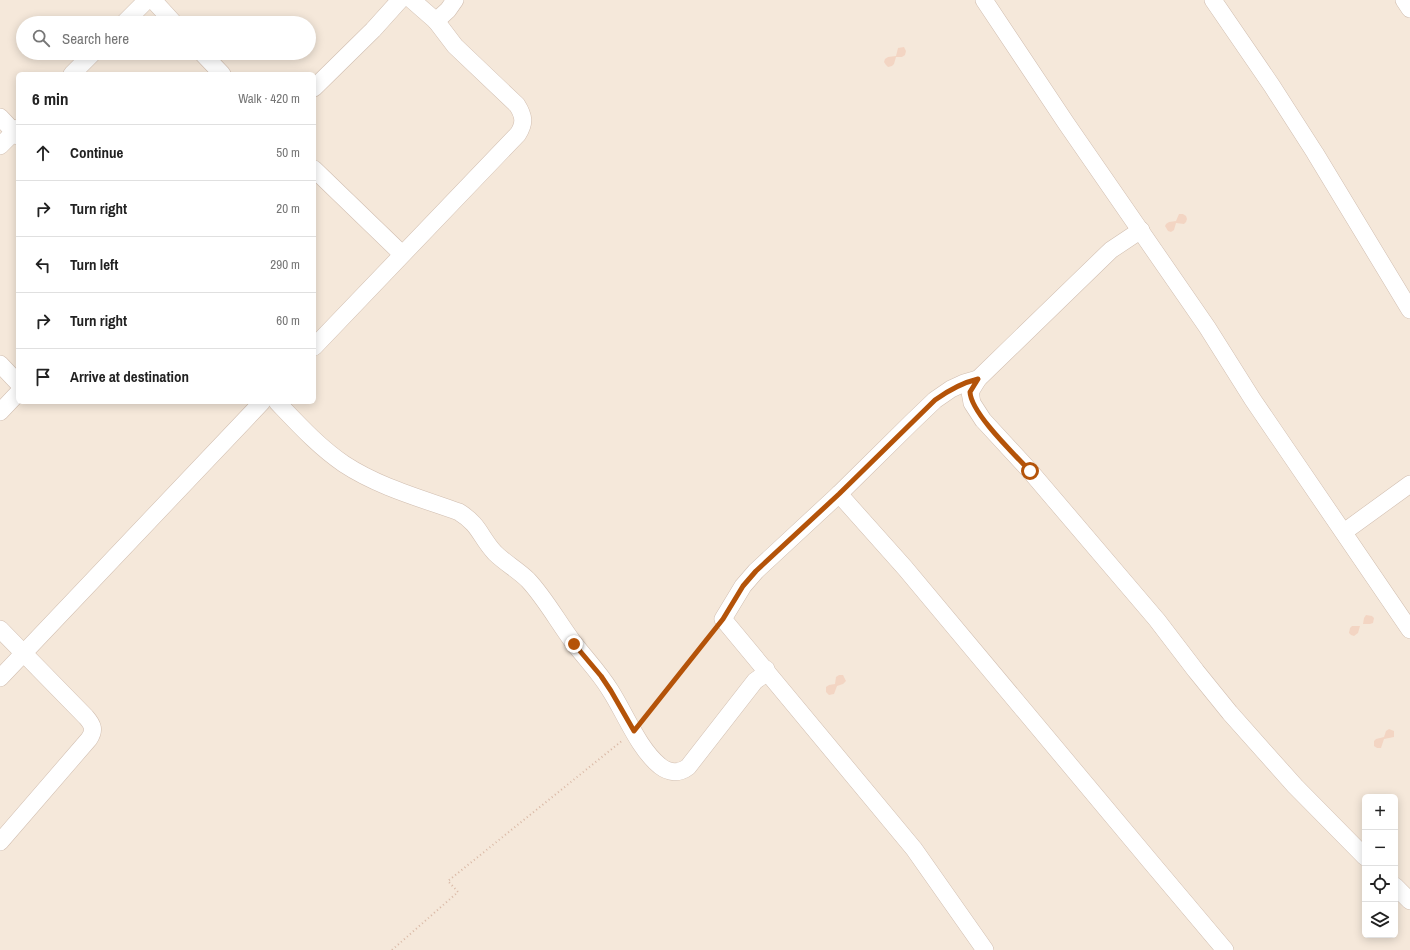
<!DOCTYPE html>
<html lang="en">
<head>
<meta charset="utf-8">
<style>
	:root { --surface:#fff; --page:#f6f6f6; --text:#222; --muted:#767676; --line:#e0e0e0 }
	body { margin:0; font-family:"Archivo Narrow",sans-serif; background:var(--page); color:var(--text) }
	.controls { position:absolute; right:12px; bottom:12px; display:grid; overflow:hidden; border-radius:6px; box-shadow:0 2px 10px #0003 }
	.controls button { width:36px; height:36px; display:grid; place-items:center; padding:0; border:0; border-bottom:1px solid var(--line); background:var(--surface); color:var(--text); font:20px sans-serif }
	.stop { position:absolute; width:12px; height:12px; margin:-9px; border:3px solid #b45309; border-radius:50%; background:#fff }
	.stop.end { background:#b45309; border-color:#fff; box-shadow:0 1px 4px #0008 }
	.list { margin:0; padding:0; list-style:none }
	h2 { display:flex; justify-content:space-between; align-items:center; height:52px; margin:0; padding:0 16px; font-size:17px }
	h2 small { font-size:13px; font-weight:400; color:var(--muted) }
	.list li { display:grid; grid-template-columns:26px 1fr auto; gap:12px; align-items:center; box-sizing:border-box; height:56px; padding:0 16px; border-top:1px solid var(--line) }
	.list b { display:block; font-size:15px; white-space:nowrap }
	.list em { font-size:13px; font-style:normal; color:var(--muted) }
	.icon { flex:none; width:22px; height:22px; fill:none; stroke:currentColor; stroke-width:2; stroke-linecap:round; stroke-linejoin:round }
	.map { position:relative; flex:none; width:1410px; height:950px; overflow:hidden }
	.search { position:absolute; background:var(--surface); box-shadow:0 2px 10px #0003; left:16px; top:16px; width:300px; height:44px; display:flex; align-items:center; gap:10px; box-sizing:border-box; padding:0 14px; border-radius:22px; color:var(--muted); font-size:15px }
	.panel { position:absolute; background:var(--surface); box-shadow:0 2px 10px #0003; left:16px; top:72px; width:300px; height:332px; border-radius:6px }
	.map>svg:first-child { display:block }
	.residential { fill:#f5e8da; fill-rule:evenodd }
	.building { fill:#f3d5c3 }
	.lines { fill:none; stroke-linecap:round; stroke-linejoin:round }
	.minor-casing { stroke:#d1beb0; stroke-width:18 }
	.path { stroke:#d9b8a5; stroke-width:2; stroke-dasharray:1 3; stroke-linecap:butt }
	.minor { stroke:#fff; stroke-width:17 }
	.route { stroke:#b45309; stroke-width:5 }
</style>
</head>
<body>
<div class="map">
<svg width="1410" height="950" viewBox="0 0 1410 950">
	<rect width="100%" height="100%" fill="#fdf6ec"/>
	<path class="residential" d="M0 0H1410V950H0ZM23 23H309V53H23ZM18 74H314V402H18ZM1365 797H1395V935H1365Z"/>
	<g class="building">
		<polygon points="904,47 906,51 905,55 902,57 896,57 894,64 892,66 888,67 886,65 884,62 885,59 888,57 896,56 898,48"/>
		<polygon points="1179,214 1183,214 1186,216 1187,219 1186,222 1184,224 1176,223 1174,230 1171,232 1168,231 1165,226 1166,224 1169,222 1176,221"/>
		<polygon points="1366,615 1372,616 1374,618 1373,623 1370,624 1363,624 1364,618"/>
		<polygon points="1352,626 1360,626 1358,633 1354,636 1351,635 1349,633 1350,628"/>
		<polygon points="843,675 846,681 843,684 837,686 834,694 829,695 826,692 826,687 829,685 835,684 836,677 839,675"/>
		<polygon points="1389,729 1394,731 1394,737 1384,739 1381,748 1377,748 1374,746 1374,741 1376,739 1384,737 1386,731"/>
	</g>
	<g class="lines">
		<defs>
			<g id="minor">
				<polyline points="153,0 174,23"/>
				<polyline points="412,0 436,21 448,10 455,0"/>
				<polyline points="984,0 1066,123 1207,327 1253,400 1410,630"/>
				<polyline points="1213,0 1272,86 1315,153 1410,310"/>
				<polyline points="1404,0 1410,9"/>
				<polyline points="124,23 147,0"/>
				<polyline points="202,53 222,74"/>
				<polyline points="72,74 93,53"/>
				<polyline points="314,88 373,30 400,0"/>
				<polyline points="0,117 18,136"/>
				<polyline points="0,146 18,128"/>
				<polyline points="314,169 402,254"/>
				<polyline points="1141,230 1111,250 978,379 970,392 972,403 983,420 1030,471 1157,620 1196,671 1230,713 1295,786 1365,857"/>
				<path d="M314 347 518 134C525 123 524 116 517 105L455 46 436 21"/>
				<polyline points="0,364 18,383"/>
				<polyline points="978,379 964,383 951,389 935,400 912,422 839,494 756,571 743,586 723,619 914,849 985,950"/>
				<path d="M277 402C298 424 319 447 344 464 379 487 420 498 459 512 480 525 480 537 495 553 505 563 518 570 528 580 545 598 558 622 573 642 585 658 599 672 610 690 625 713 638 748 660 766 669 773 679 774 688 767L755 681 762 676 766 669"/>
				<polyline points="0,412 18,393"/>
				<polyline points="839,494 905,568 1150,861 1225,950"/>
				<polyline points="1344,532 1410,484"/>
				<path d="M0 629 86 717C93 725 95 730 89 739L0 842"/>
				<polyline points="0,678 262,402"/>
				<polyline points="1395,886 1410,901"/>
			</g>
		</defs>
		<use href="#minor" class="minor-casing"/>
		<g class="path">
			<polyline points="642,720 714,630"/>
			<polyline points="392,950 458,892 448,881 623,740"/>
		</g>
		<use href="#minor" class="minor"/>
	</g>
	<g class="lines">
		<path class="route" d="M574 644 601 676 611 691 634 731 723 619 743 586 756 571 839 494 935 400C949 390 961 383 978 379L970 392C971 413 1014 454 1030 471"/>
	</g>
</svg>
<div class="controls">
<button>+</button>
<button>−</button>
<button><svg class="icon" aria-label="locate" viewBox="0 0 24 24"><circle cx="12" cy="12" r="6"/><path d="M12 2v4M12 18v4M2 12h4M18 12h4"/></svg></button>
<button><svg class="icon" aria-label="layers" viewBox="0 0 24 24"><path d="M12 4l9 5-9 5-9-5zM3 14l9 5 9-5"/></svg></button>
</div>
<div class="stop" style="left:1030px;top:471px"></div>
<div class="stop end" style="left:574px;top:644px"></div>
<div class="search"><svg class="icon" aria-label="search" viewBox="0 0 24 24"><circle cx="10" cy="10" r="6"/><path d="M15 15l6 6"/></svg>Search here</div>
<section class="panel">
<h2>6 min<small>Walk · 420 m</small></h2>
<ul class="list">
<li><svg class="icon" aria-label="ahead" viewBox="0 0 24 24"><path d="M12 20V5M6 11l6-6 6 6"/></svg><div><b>Continue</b></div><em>50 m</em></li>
<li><svg class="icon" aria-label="right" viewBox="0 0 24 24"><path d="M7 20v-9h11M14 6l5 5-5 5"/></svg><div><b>Turn right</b></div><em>20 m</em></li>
<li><svg class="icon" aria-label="left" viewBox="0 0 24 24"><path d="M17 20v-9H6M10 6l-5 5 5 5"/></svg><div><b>Turn left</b></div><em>290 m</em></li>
<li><svg class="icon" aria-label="right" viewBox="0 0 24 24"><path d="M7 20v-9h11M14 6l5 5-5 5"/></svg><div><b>Turn right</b></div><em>60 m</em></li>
<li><svg class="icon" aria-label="arrive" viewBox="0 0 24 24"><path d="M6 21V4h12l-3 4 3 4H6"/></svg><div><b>Arrive at destination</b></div></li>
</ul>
</section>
</div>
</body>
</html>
